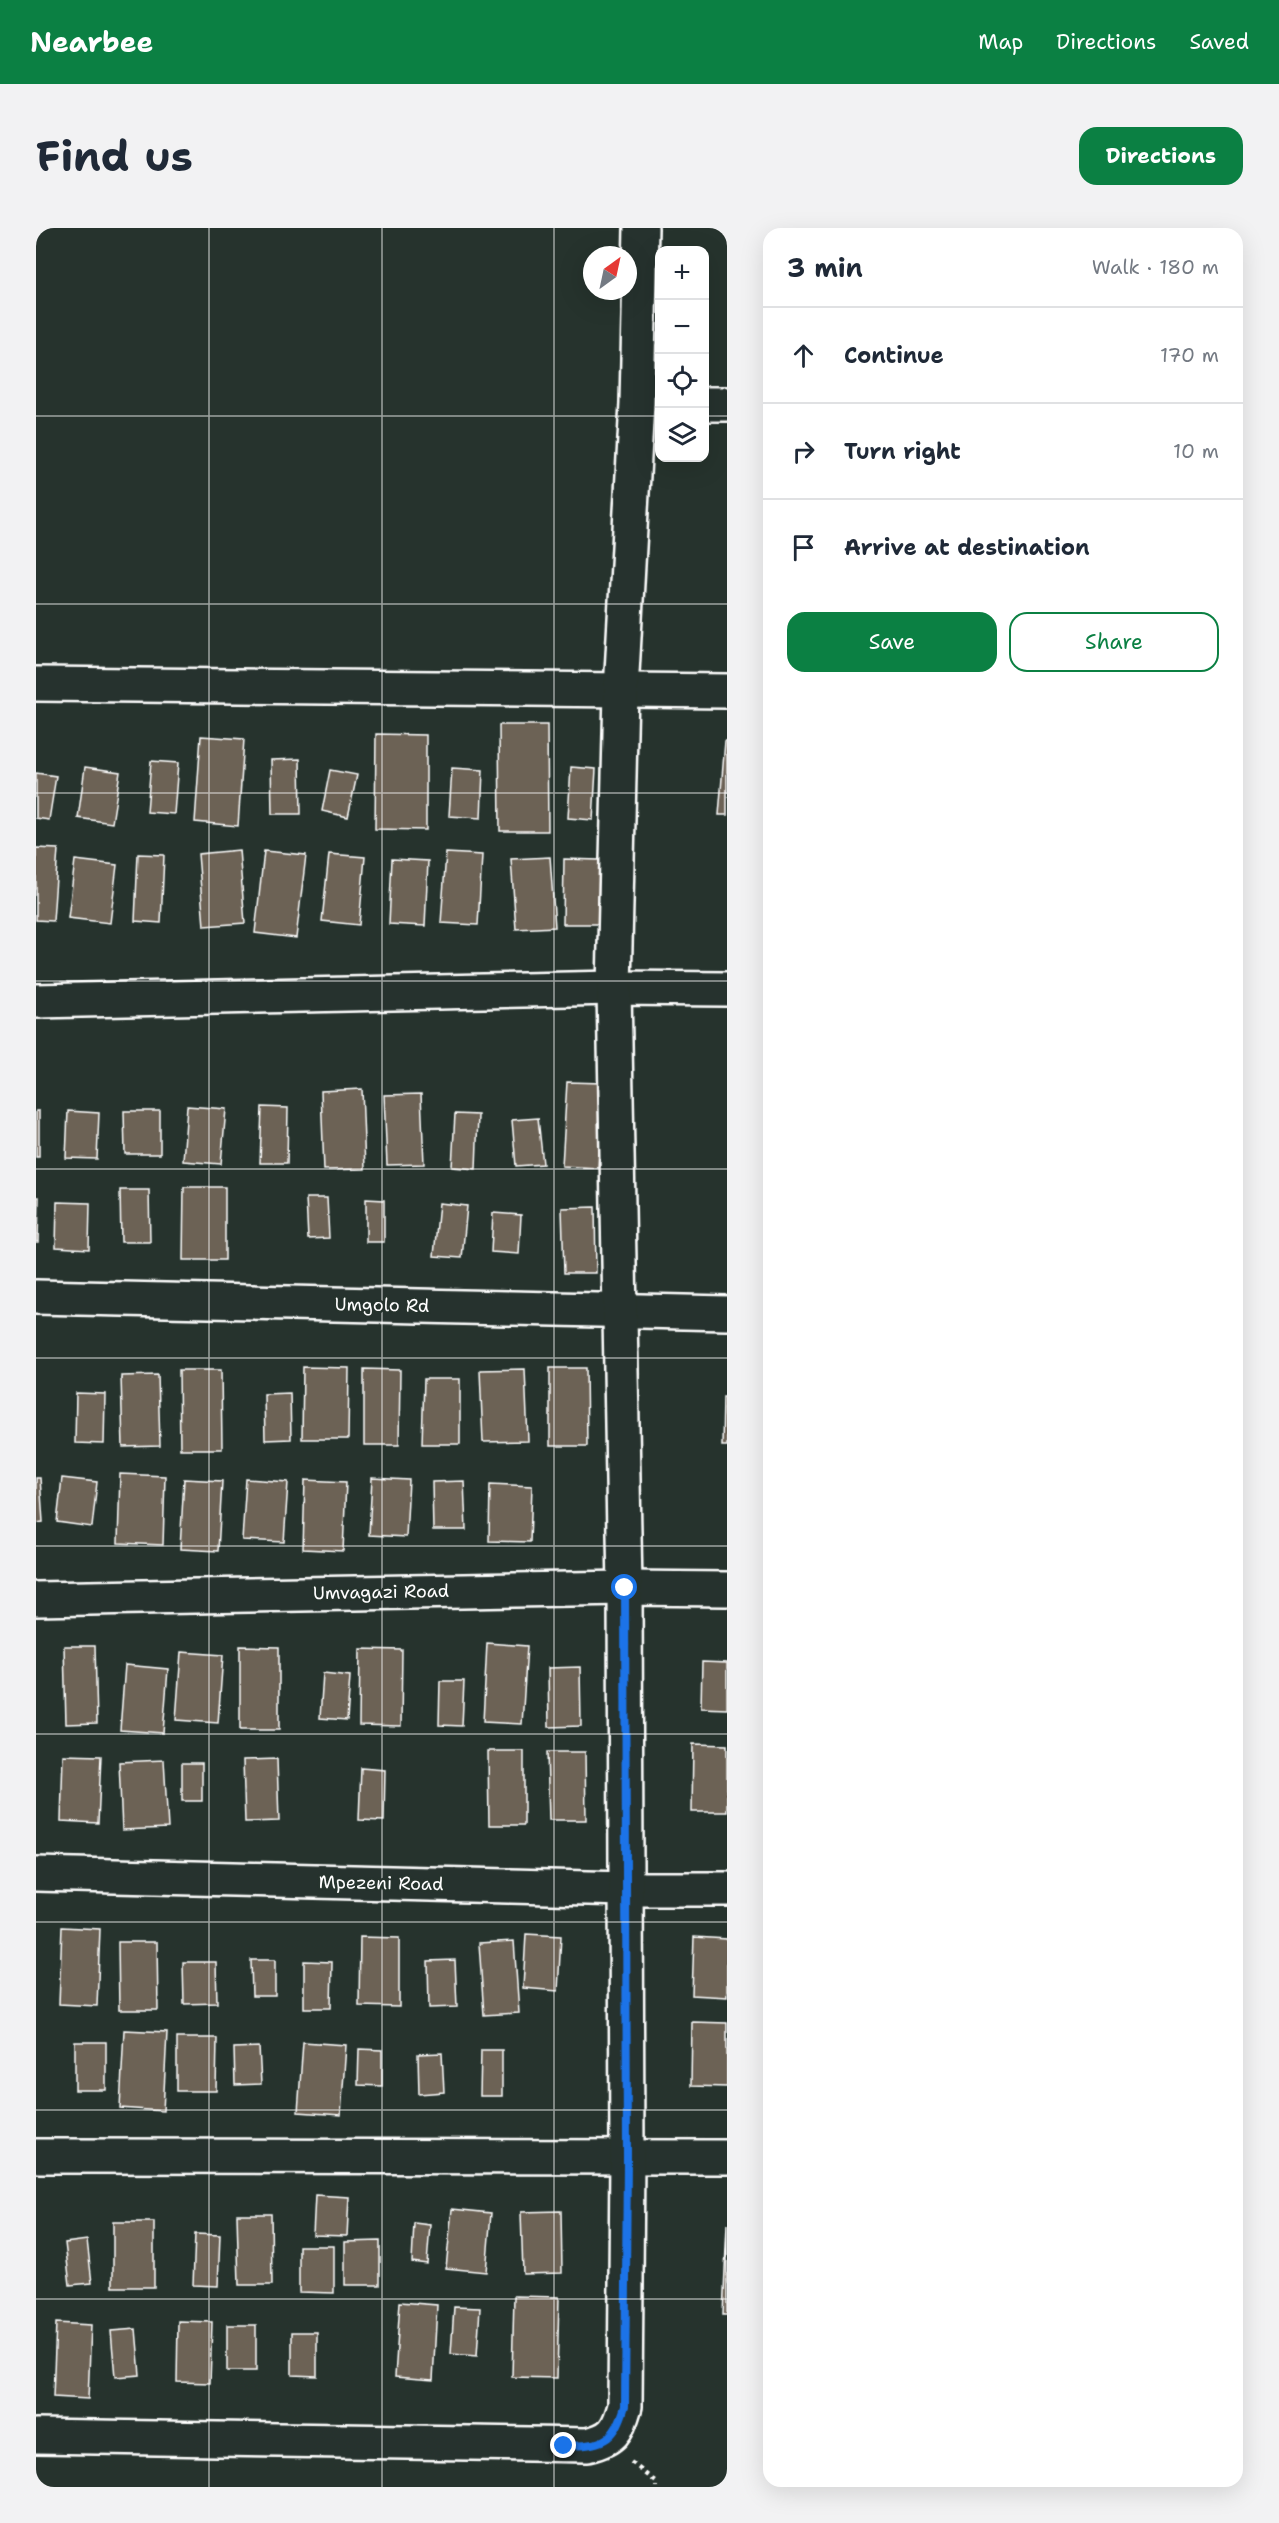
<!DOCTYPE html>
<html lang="en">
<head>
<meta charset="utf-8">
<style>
	:root { --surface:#fff; --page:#f2f2f3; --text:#1f2937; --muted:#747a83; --line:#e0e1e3; --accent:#0b8043 }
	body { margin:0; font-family:"Shantell Sans",sans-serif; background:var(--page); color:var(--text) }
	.controls { position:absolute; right:18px; top:18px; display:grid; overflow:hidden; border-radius:12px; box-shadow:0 6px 24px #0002 }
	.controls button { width:54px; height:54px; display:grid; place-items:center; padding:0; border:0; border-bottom:2px solid var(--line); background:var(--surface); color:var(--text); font:30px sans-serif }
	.compass { position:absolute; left:547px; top:18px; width:54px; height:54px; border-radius:50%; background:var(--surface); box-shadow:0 6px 24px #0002; rotate:33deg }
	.stop { position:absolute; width:18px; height:18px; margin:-14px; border:4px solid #1a73e8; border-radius:50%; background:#fff }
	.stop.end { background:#1a73e8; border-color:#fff; box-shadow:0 2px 6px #0008 }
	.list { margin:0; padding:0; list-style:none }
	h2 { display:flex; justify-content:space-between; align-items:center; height:78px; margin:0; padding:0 24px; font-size:26px }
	h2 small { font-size:20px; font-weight:400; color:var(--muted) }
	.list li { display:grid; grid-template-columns:39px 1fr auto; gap:18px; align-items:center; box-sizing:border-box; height:96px; padding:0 24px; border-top:2px solid var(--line) }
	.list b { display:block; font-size:22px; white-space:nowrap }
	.list em { font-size:20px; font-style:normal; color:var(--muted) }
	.actions { display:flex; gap:12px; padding:18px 24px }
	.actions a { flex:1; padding:14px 0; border:2px solid var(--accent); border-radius:18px; text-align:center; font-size:21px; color:var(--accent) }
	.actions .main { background:var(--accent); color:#fff }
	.icon { flex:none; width:33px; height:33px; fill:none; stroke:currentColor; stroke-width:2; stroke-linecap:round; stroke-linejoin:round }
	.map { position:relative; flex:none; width:691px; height:2259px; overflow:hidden; border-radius:18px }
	header { display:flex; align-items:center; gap:36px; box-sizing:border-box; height:84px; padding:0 30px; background:var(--accent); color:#fff }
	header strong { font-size:28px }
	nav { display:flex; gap:33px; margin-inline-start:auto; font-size:21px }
	.intro { display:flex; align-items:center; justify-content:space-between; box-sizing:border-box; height:144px; padding:0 36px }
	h1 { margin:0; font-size:42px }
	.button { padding:15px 27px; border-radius:18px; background:var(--accent); color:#fff; font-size:21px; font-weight:700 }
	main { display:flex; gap:36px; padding:0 36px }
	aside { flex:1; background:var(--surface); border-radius:18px; box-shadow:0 6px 24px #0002 }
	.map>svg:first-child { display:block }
	.building { fill:#6c6255; stroke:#fff; stroke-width:1.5 }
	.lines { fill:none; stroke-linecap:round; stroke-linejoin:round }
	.minor-casing { stroke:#fff; stroke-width:38 }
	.path { stroke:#fff; stroke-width:4; stroke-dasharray:4.5 4.5; stroke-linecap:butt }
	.minor { stroke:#26332d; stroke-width:33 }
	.route { stroke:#1a73e8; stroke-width:8 }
	.grid { fill:none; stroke:#fff; stroke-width:1.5; stroke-opacity:0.55 }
	.labels { text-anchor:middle; stroke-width:4.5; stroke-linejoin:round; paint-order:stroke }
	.street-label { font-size:18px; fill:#fff; stroke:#26332d }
</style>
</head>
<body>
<header>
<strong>Nearbee</strong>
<nav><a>Map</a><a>Directions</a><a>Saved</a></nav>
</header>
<div class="intro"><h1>Find us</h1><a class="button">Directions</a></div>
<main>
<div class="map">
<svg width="691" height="2259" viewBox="0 0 691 2259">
	<rect width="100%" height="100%" fill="#26332d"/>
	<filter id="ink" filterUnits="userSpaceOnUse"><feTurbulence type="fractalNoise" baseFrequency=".0167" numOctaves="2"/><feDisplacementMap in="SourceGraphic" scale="12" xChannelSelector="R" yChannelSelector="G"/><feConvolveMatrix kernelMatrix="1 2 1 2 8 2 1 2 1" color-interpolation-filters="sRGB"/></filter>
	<g filter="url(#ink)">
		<g class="building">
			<polygon points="463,497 511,497 512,603 464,603"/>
			<polygon points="340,506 390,507 390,602 339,601"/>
			<polygon points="165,508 208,511 202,598 159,594"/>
			<polygon points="689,513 691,513 691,587 683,587"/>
			<polygon points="264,531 265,586 236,586 235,532"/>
			<polygon points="115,533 142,535 138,586 111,584"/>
			<polygon points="49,539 84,544 76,595 42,590"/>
			<polygon points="535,539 560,541 557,592 532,590"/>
			<polygon points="416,540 447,542 445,590 413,588"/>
			<polygon points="294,542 321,547 312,589 286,583"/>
			<polygon points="0,545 20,548 13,592 0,590"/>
			<polygon points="0,620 22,621 17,693 0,692"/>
			<polygon points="203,622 209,695 168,698 162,626"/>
			<polygon points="228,623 270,627 260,710 219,705"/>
			<polygon points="410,625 446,627 442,697 405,695"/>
			<polygon points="102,626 128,627 125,695 99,693"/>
			<polygon points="293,626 329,629 323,697 286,693"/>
			<polygon points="514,629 519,699 480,701 475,631"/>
			<polygon points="356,631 392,633 389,698 353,696"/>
			<polygon points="528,631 563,632 562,696 527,696"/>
			<polygon points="39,632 81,637 74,695 32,690"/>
			<polygon points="531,854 566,855 562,940 526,938"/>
			<polygon points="326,861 329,941 288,942 285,863"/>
			<polygon points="385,866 388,936 351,937 348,867"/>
			<polygon points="151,878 190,881 185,936 147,933"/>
			<polygon points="226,879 252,880 251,935 224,935"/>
			<rect x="0" y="883" width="3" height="46"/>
			<polygon points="32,883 63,885 61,931 30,930"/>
			<polygon points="88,883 124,883 124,926 89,926"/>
			<polygon points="419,886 442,887 440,941 416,939"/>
			<polygon points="502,890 507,936 480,938 476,892"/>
			<polygon points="148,959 189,959 189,1032 147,1032"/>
			<polygon points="84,962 113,962 114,1014 85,1014"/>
			<polygon points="0,969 3,969 2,1014 0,1014"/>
			<polygon points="270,970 291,970 293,1010 272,1011"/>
			<polygon points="330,971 348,972 348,1014 330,1014"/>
			<polygon points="21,974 54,975 53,1021 20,1019"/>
			<polygon points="403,975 431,978 426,1030 398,1028"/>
			<polygon points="559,979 560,1045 528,1045 526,980"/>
			<polygon points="457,985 485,987 483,1026 455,1024"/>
			<polygon points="267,1139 313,1140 312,1211 266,1211"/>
			<polygon points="514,1140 550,1140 551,1218 514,1218"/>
			<polygon points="328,1141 364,1142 363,1217 328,1217"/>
			<polygon points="489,1141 492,1213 447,1214 444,1142"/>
			<polygon points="143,1142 185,1142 186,1221 144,1221"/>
			<polygon points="122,1147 124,1218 87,1219 85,1148"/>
			<polygon points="388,1151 424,1151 424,1216 386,1216"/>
			<polygon points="40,1165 69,1166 68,1216 39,1215"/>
			<polygon points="254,1165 255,1211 229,1212 228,1166"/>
			<polygon points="687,1169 691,1169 691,1218 686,1218"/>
			<polygon points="84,1246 129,1248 127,1317 82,1315"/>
			<polygon points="0,1250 4,1250 7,1294 0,1295"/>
			<polygon points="26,1250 61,1254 56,1299 21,1294"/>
			<polygon points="336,1250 373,1252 370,1309 333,1307"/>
			<polygon points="148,1251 186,1253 182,1323 144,1321"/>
			<polygon points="210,1251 252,1254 248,1314 206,1312"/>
			<polygon points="269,1252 310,1254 307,1323 267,1321"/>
			<polygon points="428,1253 430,1302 397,1302 396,1254"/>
			<polygon points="454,1256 496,1258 494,1314 453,1313"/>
			<polygon points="451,1415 491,1418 486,1496 447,1494"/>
			<polygon points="28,1418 59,1418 61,1495 30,1496"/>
			<polygon points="204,1418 243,1419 243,1502 204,1502"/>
			<polygon points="324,1421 366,1422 365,1498 323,1497"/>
			<polygon points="145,1424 187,1427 182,1495 140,1492"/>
			<polygon points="666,1434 691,1435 691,1481 665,1480"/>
			<polygon points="89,1437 132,1441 127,1505 84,1502"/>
			<polygon points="544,1439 545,1498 513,1499 512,1440"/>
			<polygon points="287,1445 314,1448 311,1492 284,1490"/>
			<polygon points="404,1453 428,1453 426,1498 403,1497"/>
			<polygon points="657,1516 691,1517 691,1584 656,1584"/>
			<polygon points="452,1523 488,1523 488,1597 453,1597"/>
			<polygon points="511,1524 549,1524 550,1592 513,1592"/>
			<polygon points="27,1527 65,1528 62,1595 25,1593"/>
			<polygon points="241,1531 243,1593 209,1594 207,1532"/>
			<polygon points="128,1532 132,1600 86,1602 83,1534"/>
			<rect x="146" y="1535" width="20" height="38"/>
			<polygon points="325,1540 349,1542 348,1593 323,1592"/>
			<polygon points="26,1699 64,1701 61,1778 23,1776"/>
			<polygon points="490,1706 525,1708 522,1763 487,1760"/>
			<polygon points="324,1709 363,1710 363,1779 323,1778"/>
			<polygon points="658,1709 691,1711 691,1769 656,1767"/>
			<polygon points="478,1713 483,1785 448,1787 443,1715"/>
			<polygon points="82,1714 121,1714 122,1782 83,1782"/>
			<polygon points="215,1732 239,1732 239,1768 216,1768"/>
			<polygon points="419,1732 421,1779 393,1780 392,1733"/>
			<polygon points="268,1733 296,1734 295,1780 268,1780"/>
			<polygon points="147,1734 180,1734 181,1775 148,1776"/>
			<polygon points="656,1794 691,1795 691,1859 655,1858"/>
			<polygon points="88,1802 131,1804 127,1883 84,1880"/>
			<polygon points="141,1810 181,1810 180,1863 141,1863"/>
			<rect x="39" y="1814" width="31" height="48"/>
			<polygon points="267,1814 310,1817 305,1887 262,1884"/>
			<polygon points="223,1819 225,1856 199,1857 198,1820"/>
			<polygon points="323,1821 346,1822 346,1858 322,1857"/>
			<polygon points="445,1822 466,1822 466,1868 444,1868"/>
			<polygon points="406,1825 408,1864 383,1866 382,1826"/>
			<polygon points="279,1967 313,1969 311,2008 277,2007"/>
			<polygon points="416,1981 455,1985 450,2044 410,2040"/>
			<polygon points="525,1983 526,2045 487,2046 485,1984"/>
			<polygon points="201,1986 235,1986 236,2057 203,2057"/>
			<rect x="77" y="1994" width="41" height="65"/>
			<polygon points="378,1995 394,1997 391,2036 376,2034"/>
			<polygon points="691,1996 691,2087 687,2087"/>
			<polygon points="159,2006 184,2007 182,2058 157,2057"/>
			<polygon points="51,2012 56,2055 34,2057 29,2015"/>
			<polygon points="344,2013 344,2057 309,2057 309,2014"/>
			<polygon points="263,2018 298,2018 298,2065 263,2064"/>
			<polygon points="478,2068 523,2069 521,2150 476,2149"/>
			<polygon points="364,2074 401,2077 397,2152 359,2149"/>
			<polygon points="418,2079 444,2080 441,2128 415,2126"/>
			<polygon points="142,2093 176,2094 174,2155 141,2154"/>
			<polygon points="20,2095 55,2097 52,2171 17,2169"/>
			<rect x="191" y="2097" width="29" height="46"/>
			<polygon points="100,2101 104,2147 79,2149 75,2103"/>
			<polygon points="256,2104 281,2104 281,2148 256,2147"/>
		</g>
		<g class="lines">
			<defs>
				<g id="minor">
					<polyline points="668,176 691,176"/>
					<polyline points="0,456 691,463"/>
					<polyline points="0,773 578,760 691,761"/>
					<polyline points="0,1069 691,1085"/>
					<polyline points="0,1371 589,1360 691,1361"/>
					<polyline points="0,1646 591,1661 691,1661"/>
					<polyline points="0,1928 691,1929"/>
					<path d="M0 2208 551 2217C577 2211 582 2203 589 2178L591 1929 589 1360 578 760 585 463 601 175 605 0"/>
				</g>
			</defs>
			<use href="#minor" class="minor-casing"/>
			<polyline class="path" points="595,2234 620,2254 620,2259"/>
			<use href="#minor" class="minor"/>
		</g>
	</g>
	<g class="lines" filter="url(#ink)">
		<path class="route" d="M528 2218C565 2217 578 2216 589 2178L591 1929 589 1360"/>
	</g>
	<path class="grid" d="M173 0V2259M346 0V2259M518 0V2259M0 188H624M668 188H691M0 376H691M0 565H691M0 753H691M0 941H691M0 1130H691M0 1318H691M0 1506H691M0 1694H691M0 1882H691M0 2071H691"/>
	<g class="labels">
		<g class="street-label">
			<text transform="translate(346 1077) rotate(1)" y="6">Umgolo Rd</text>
			<text transform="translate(345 1364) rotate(-1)" y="6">Umvagazi Road</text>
			<text transform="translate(345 1655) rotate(1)" y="6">Mpezeni Road</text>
		</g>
	</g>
</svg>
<div class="controls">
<button>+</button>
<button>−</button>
<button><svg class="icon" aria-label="locate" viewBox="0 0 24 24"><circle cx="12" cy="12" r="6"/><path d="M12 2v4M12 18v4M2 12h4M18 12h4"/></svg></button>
<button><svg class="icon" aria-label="layers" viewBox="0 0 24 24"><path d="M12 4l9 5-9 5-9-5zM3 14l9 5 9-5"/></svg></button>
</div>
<svg class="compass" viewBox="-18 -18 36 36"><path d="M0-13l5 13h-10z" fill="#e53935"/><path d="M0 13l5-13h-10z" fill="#747a83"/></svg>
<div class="stop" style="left:589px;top:1360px"></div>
<div class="stop end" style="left:528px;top:2218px"></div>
</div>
<aside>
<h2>3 min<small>Walk · 180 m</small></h2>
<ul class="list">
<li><svg class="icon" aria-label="ahead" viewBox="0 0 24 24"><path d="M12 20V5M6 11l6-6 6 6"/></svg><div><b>Continue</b></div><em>170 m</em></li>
<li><svg class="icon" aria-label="right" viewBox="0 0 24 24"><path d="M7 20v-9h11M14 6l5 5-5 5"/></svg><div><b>Turn right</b></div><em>10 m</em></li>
<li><svg class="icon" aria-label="arrive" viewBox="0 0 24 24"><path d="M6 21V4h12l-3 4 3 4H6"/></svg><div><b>Arrive at destination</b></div></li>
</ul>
<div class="actions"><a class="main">Save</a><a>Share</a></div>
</aside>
</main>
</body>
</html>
